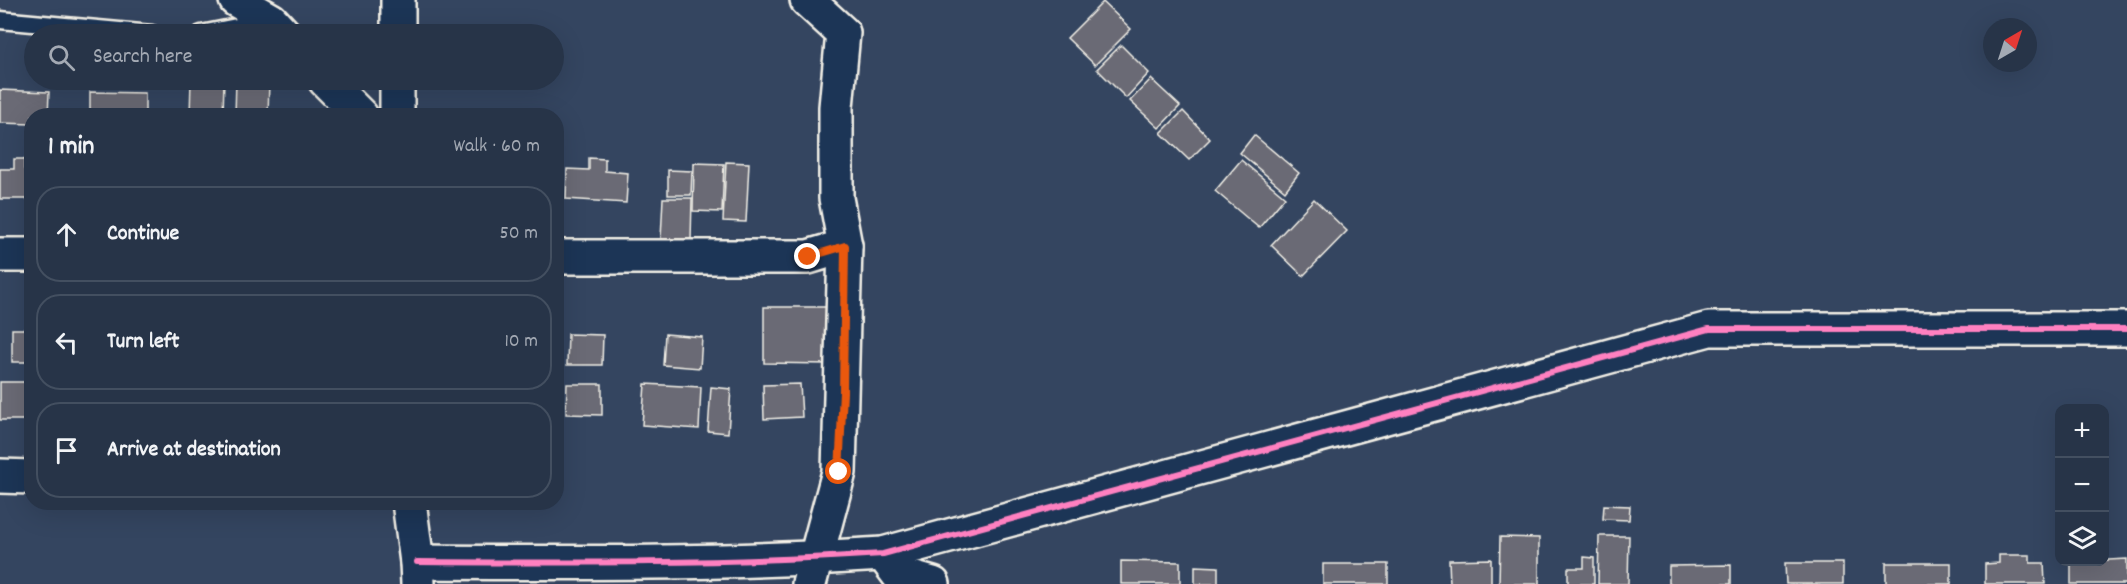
<!DOCTYPE html>
<html lang="en">
<head>
<meta charset="utf-8">
<style>
	:root { --surface:#273448; --page:#333f52; --text:#f1f3f6; --muted:#a4aab4; --line:#434f60 }
	body { margin:0; font-family:Dekko,sans-serif; background:var(--page); color:var(--text) }
	.controls { position:absolute; right:18px; bottom:18px; display:grid; overflow:hidden; border-radius:12px; box-shadow:0 6px 24px #0002 }
	.controls button { width:54px; height:54px; display:grid; place-items:center; padding:0; border:0; border-bottom:2px solid var(--line); background:var(--surface); color:var(--text); font:30px sans-serif }
	.compass { position:absolute; left:1983px; top:18px; width:54px; height:54px; border-radius:50%; background:var(--surface); box-shadow:0 6px 24px #0002; rotate:39deg }
	.stop { position:absolute; width:18px; height:18px; margin:-14px; border:4px solid #ea580c; border-radius:50%; background:#fff }
	.stop.end { background:#ea580c; border-color:#fff; box-shadow:0 2px 6px #0008 }
	.list { margin:0; padding:0; list-style:none }
	h2 { display:flex; justify-content:space-between; align-items:center; height:78px; margin:0; padding:0 24px; font-size:26px }
	h2 small { font-size:20px; font-weight:400; color:var(--muted) }
	.list li { display:grid; grid-template-columns:39px 1fr auto; gap:18px; align-items:center; box-sizing:border-box; height:96px; margin:0 12px 12px; padding:0 12px; border:2px solid var(--line); border-radius:24px }
	.list b { display:block; font-size:22px; white-space:nowrap }
	.list em { font-size:20px; font-style:normal; color:var(--muted) }
	.icon { flex:none; width:33px; height:33px; fill:none; stroke:currentColor; stroke-width:2; stroke-linecap:round; stroke-linejoin:round }
	.map { position:relative; flex:none; width:2127px; height:584px; overflow:hidden }
	.search { position:absolute; background:var(--surface); box-shadow:0 6px 24px #0002; left:24px; top:24px; width:540px; height:66px; display:flex; align-items:center; gap:15px; box-sizing:border-box; padding:0 21px; border-radius:33px; color:var(--muted); font-size:22px }
	.panel { position:absolute; background:var(--surface); box-shadow:0 6px 24px #0002; left:24px; top:108px; width:540px; height:402px; border-radius:24px }
	.map>svg:first-child { display:block }
	.building { fill:#6a6a74; stroke:#f4f1e8; stroke-width:1.5 }
	.lines { fill:none; stroke-linecap:round; stroke-linejoin:round }
	.lane-casing { stroke:#f4f1e8; stroke-width:21 }
	.street-casing { stroke:#f4f1e8; stroke-width:38 }
	.lane { stroke:#1d3557; stroke-width:16 }
	.street { stroke:#1d3557; stroke-width:33 }
	.cycleway-casing { stroke:#1d3557; stroke-width:10 }
	.cycleway { stroke:#ff80c0; stroke-width:6 }
	.route { stroke:#ea580c; stroke-width:8 }
</style>
</head>
<body>
<div class="map">
<svg width="2127" height="584" viewBox="0 0 2127 584">
	<rect width="100%" height="100%" fill="#344560"/>
	<filter id="ink" filterUnits="userSpaceOnUse"><feTurbulence type="fractalNoise" baseFrequency=".0167" numOctaves="2"/><feDisplacementMap in="SourceGraphic" scale="12" xChannelSelector="R" yChannelSelector="G"/><feConvolveMatrix kernelMatrix="1 2 1 2 8 2 1 2 1" color-interpolation-filters="sRGB"/></filter>
	<g filter="url(#ink)">
		<g class="building">
			<polygon points="1103,2 1131,29 1095,65 1067,38"/>
			<polygon points="1121,45 1149,73 1126,98 1097,69"/>
			<polygon points="1151,79 1180,106 1159,128 1130,101"/>
			<polygon points="191,80 224,80 223,116 190,116"/>
			<polygon points="236,80 269,81 268,116 235,116"/>
			<polygon points="0,90 49,92 48,116 32,116 32,124 0,123"/>
			<polygon points="90,92 145,93 145,116 90,116"/>
			<polygon points="1183,111 1210,139 1189,160 1161,133"/>
			<polygon points="1254,135 1299,173 1285,191 1240,153"/>
			<polygon points="589,158 605,159 605,171 628,173 626,203 566,199 567,169 589,170"/>
			<polygon points="14,159 24,159 24,169 32,169 32,199 0,199 0,169 14,169"/>
			<polygon points="1241,160 1285,197 1259,228 1215,191"/>
			<polygon points="726,162 749,163 746,222 723,221"/>
			<polygon points="694,163 724,164 722,212 693,211"/>
			<polygon points="668,170 692,171 691,195 668,195"/>
			<polygon points="663,198 692,198 691,240 661,239"/>
			<polygon points="1314,199 1347,231 1303,276 1271,245"/>
			<polygon points="764,307 828,307 828,364 764,363"/>
			<rect x="12" y="329" width="20" height="33"/>
			<polygon points="568,334 603,335 602,365 567,365"/>
			<polygon points="665,334 702,337 700,368 663,365"/>
			<rect x="0" y="382" width="32" height="38"/>
			<polygon points="567,384 602,384 602,415 566,414"/>
			<polygon points="645,384 701,387 699,429 642,425"/>
			<polygon points="800,384 802,417 764,419 763,385"/>
			<polygon points="711,387 731,389 728,433 708,431"/>
			<polygon points="1604,505 1630,506 1629,520 1603,519"/>
			<polygon points="1599,536 1629,536 1628,584 1598,584"/>
			<polygon points="1500,537 1539,538 1539,584 1499,584"/>
			<polygon points="1999,555 2030,555 2030,563 2044,563 2045,584 1985,584 1985,564 1999,563"/>
			<polygon points="1584,557 1594,558 1594,584 1568,584 1568,568 1584,568"/>
			<polygon points="1491,559 1491,584 1450,584 1449,560"/>
			<polygon points="2127,559 2127,584 2071,584 2071,562"/>
			<polygon points="1121,561 1180,562 1180,584 1121,584"/>
			<polygon points="1785,563 1843,563 1843,584 1786,584"/>
			<rect x="1886" y="563" width="65" height="21"/>
			<rect x="1323" y="564" width="65" height="20"/>
			<polygon points="1731,565 1731,584 1669,584 1669,566"/>
			<polygon points="1195,566 1218,567 1218,584 1195,584"/>
		</g>
		<g class="lines">
			<defs>
				<g id="lane">
					<polyline points="0,20 152,34"/>
					<polyline points="201,34 267,21"/>
				</g>
				<g id="street">
					<polyline points="236,0 271,20 284,34"/>
					<polyline points="807,0 843,33 836,107 836,198 845,246 839,472 809,584"/>
					<polyline points="398,34 398,0"/>
					<polyline points="325,80 361,116"/>
					<polyline points="397,116 397,80"/>
					<polyline points="0,255 32,255"/>
					<polyline points="556,257 808,257 845,246"/>
					<polyline points="0,476 32,477"/>
					<polyline points="409,502 417,562 418,584"/>
					<polyline points="883,554 898,574 933,584"/>
					<path d="M417 562C572 563 728 564 883 554L1709 329H2127"/>
				</g>
			</defs>
			<use href="#lane" class="lane-casing"/>
			<use href="#street" class="street-casing"/>
			<use href="#lane" class="lane"/>
			<use href="#street" class="street"/>
			<defs>
				<path id="cycleway" d="M417 562C572 563 728 564 883 554L1709 329H2127"/>
			</defs>
			<use href="#cycleway" class="cycleway-casing"/>
			<use href="#cycleway" class="cycleway"/>
		</g>
	</g>
	<g class="lines" filter="url(#ink)">
		<polyline class="route" points="808,257 845,246 843,392 839,472"/>
	</g>
</svg>
<div class="controls">
<button>+</button>
<button>−</button>
<button><svg class="icon" aria-label="layers" viewBox="0 0 24 24"><path d="M12 4l9 5-9 5-9-5zM3 14l9 5 9-5"/></svg></button>
</div>
<svg class="compass" viewBox="-18 -18 36 36"><path d="M0-13l5 13h-10z" fill="#e53935"/><path d="M0 13l5-13h-10z" fill="#a4aab4"/></svg>
<div class="stop" style="left:839px;top:472px"></div>
<div class="stop end" style="left:808px;top:257px"></div>
<div class="search"><svg class="icon" aria-label="search" viewBox="0 0 24 24"><circle cx="10" cy="10" r="6"/><path d="M15 15l6 6"/></svg>Search here</div>
<section class="panel">
<h2>1 min<small>Walk · 60 m</small></h2>
<ul class="list">
<li><svg class="icon" aria-label="ahead" viewBox="0 0 24 24"><path d="M12 20V5M6 11l6-6 6 6"/></svg><div><b>Continue</b></div><em>50 m</em></li>
<li><svg class="icon" aria-label="left" viewBox="0 0 24 24"><path d="M17 20v-9H6M10 6l-5 5 5 5"/></svg><div><b>Turn left</b></div><em>10 m</em></li>
<li><svg class="icon" aria-label="arrive" viewBox="0 0 24 24"><path d="M6 21V4h12l-3 4 3 4H6"/></svg><div><b>Arrive at destination</b></div></li>
</ul>
</section>
</div>
</body>
</html>
